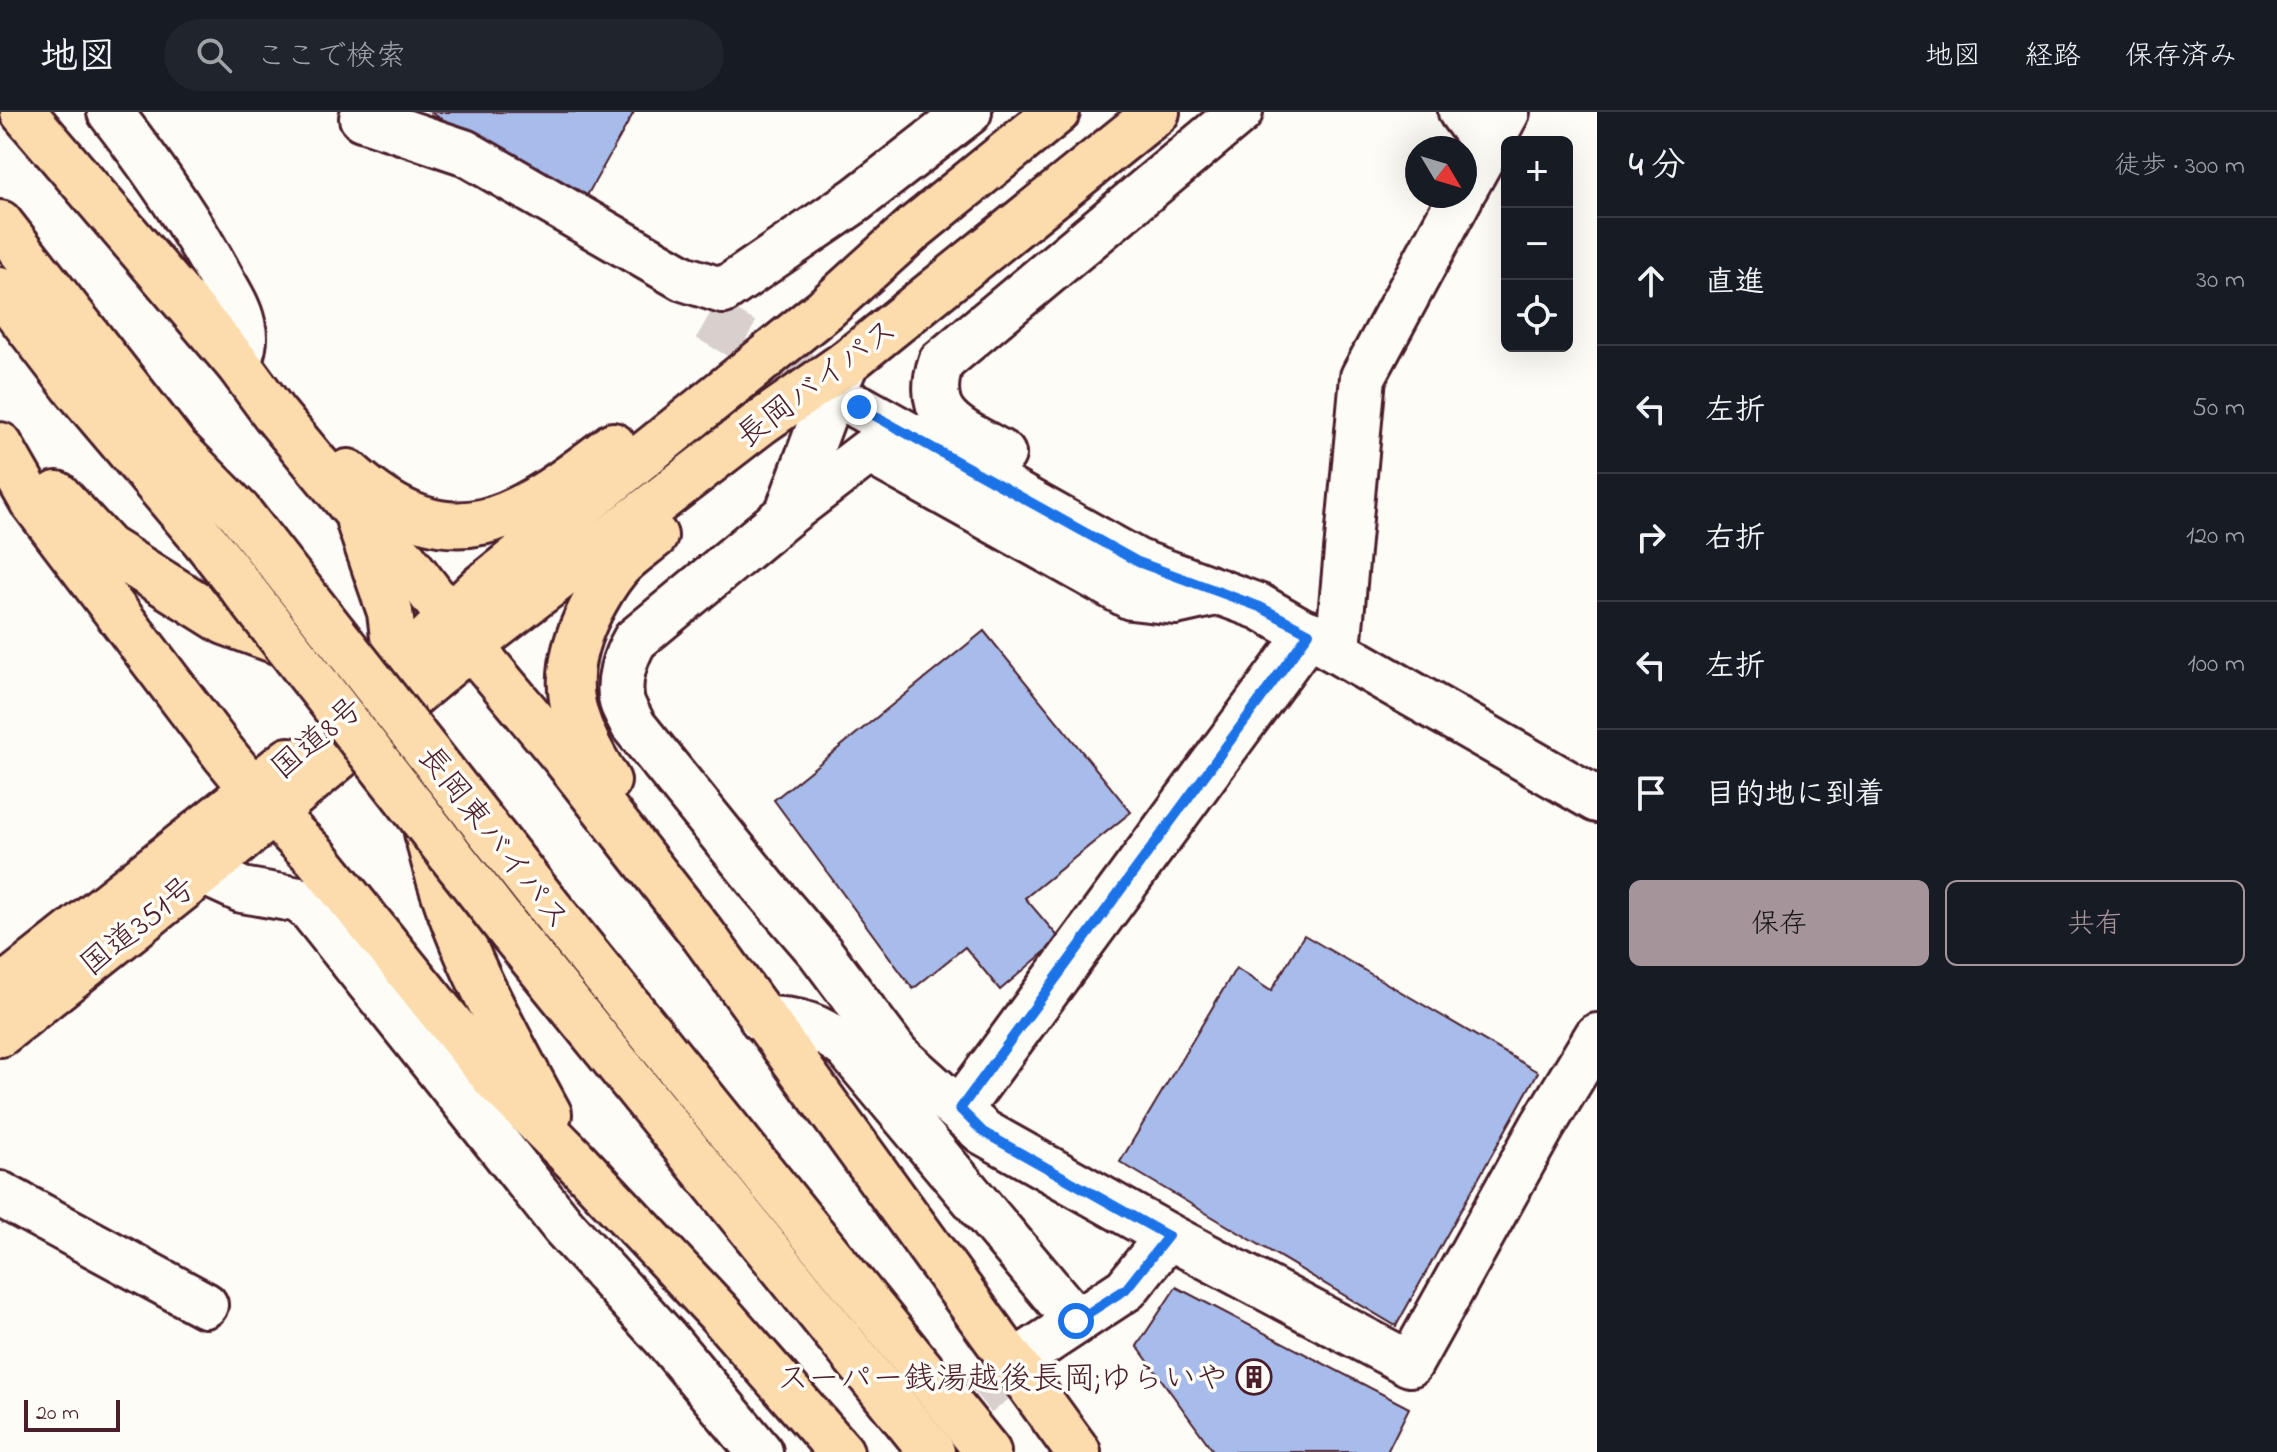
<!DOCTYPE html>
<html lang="ja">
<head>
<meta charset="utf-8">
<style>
	:root { --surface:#171b24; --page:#20242c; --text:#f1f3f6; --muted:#9ea1a6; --line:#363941; --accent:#a6949b }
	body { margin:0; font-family:"Indie Flower","Klee One",sans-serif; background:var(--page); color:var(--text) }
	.controls { position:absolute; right:24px; top:24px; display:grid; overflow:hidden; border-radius:12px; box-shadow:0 8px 32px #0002 }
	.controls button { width:72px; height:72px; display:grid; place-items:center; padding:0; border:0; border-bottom:2px solid var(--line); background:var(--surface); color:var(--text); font:40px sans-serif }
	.compass { position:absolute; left:1405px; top:24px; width:72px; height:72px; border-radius:50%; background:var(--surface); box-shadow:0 8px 32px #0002; rotate:128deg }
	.scale { position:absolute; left:24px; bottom:20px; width:96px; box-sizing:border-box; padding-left:8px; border:4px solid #4a1f2b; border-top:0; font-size:22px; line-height:28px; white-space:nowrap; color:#4a1f2b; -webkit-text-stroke:6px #fdfcf7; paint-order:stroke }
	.stop { position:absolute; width:24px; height:24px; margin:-18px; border:6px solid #1a73e8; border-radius:50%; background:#fff }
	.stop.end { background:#1a73e8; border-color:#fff; box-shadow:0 2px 8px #0008 }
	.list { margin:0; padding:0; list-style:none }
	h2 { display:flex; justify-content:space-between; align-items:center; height:104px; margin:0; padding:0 32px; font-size:34px }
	h2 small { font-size:26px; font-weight:400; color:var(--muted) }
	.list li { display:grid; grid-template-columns:52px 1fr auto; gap:24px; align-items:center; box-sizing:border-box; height:128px; padding:0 32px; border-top:2px solid var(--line) }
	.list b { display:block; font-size:30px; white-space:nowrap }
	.list em { font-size:26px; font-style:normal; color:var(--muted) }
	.actions { display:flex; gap:16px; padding:24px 32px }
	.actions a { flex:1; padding:18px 0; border:2px solid var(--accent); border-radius:12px; text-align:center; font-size:28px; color:var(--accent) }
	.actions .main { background:var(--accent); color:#111 }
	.icon { flex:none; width:44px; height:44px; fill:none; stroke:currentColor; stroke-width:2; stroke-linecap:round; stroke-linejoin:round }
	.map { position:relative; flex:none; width:1597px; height:1340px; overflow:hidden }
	header { display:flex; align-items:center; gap:48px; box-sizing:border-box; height:112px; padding:0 40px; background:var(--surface); border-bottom:2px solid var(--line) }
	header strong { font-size:38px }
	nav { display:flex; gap:44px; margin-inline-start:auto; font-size:28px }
	.search { width:560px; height:72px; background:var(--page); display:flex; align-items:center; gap:20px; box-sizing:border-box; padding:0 28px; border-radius:44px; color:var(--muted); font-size:30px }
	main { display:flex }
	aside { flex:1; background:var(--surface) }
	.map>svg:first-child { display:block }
	.building { fill:#a7bceb; stroke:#4a1f2b; stroke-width:2 }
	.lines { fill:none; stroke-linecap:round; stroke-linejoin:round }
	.minor-tunnel { stroke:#d9d0ce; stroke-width:44; stroke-dasharray:44 22; stroke-linecap:butt }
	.minor-casing { stroke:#4a1f2b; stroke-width:50 }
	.highway-casing { stroke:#4a1f2b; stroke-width:50 }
	.minor { stroke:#fdfcf7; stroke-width:44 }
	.highway { stroke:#fcdcac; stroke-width:44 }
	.highway-bridge-casing { stroke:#4a1f2b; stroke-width:50; stroke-linecap:butt }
	.highway-bridge { stroke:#fcdcac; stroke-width:44 }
	.route { stroke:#1a73e8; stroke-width:10 }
	.labels { text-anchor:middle; stroke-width:7; stroke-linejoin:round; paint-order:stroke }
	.street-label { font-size:32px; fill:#4a1f2b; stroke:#fdfcf7 }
	.poi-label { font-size:32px; fill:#4a1f2b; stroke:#fdfcf7; text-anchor:end }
</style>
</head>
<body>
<header>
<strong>地図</strong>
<div class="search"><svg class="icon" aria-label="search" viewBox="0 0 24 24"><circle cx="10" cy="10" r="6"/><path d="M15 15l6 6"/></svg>ここで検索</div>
<nav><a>地図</a><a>経路</a><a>保存済み</a></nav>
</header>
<main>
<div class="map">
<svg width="1597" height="1340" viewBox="0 0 1597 1340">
	<rect width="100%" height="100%" fill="#fdfcf7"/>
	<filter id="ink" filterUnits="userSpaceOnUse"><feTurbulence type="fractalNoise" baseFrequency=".0125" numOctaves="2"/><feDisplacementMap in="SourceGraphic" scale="16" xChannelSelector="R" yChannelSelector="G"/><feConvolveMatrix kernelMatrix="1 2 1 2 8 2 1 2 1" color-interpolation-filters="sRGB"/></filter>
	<g filter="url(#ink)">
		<g class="building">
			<polygon points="430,0 634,0 584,89"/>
			<polygon points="984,519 1131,700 1025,786 1060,827 1000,878 965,835 913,877 774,688"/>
			<polygon points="1304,823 1538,960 1396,1214 1120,1050 1236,856 1271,879"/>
			<polygon points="1176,1175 1409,1296 1387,1340 1214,1340 1137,1234"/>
		</g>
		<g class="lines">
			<g class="minor-tunnel">
				<polyline points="707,207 847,287"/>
				<polyline points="927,1327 1029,1241"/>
			</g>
			<defs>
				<g id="minor">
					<path d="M110 0C152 54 191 110 223 170 231 184 241 200 243 216 246 229 242 240 238 252"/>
					<polyline points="1461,0 1487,35"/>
					<polyline points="362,6 464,40 683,166 723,179 856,88 969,0"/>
					<polyline points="1465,76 1507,0"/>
					<polyline points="859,295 1138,450 1260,495 1597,688"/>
					<path d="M1003 342C960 317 922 307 941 250L1240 0"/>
					<polyline points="787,402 821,310 846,251"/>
					<path d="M1220 480 1175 490 1131 485 869 339 787 402 635 528C625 545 617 569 622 590 624 597 630 606 633 613L764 775 820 840 897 943 983 1020 1168 1124 1410 1252 1542 1015 1597 924"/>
					<polyline points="1338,537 1363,265 1461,84"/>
					<polyline points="203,760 242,778 299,788 312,799 564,1115 666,1227 760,1340"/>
					<path d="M762 907C799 907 818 913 847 936L1076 1209"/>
					<polyline points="960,997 1309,521"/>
					<polyline points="0,1082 205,1193"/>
					<polyline points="1029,1241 1126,1177 1168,1124"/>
				</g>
				<g id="highway">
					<polyline points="23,0 238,252 274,301 356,400 405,448 471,534 564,645 704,824 1078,1340"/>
					<polyline points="0,111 174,334 239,400"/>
					<polyline points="0,178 73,273 206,430"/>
					<polyline points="0,333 32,389 224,642 273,702 316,745 495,967 573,1046 719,1201 841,1340"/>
					<path d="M348 360C453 455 517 406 613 333"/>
					<polyline points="57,382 107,436 225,510 325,547 361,555 387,557"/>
					<polyline points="359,410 390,500 397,557 403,579"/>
					<polyline points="357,591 397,557 481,475 825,197 913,117 1057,0"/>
					<path d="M608 669C569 608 556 565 591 497 599 482 609 464 622 451 632 441 644 433 655 424"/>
					<path d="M424 705C443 811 498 908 549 1002"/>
					<polyline points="545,790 988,1340"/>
					<polyline points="510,819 932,1340"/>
					<polyline points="0,878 289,648"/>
					<polyline points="0,922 203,760 471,534 760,311 846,251 1157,0"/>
				</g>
			</defs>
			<use href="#minor" class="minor-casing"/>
			<use href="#highway" class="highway-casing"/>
			<use href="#minor" class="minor"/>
			<use href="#highway" class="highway"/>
			<defs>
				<g id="highway-bridge">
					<polyline points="239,400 545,790"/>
					<polyline points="206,430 510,819"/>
				</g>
			</defs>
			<use href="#highway-bridge" class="highway-bridge-casing"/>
			<use href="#highway-bridge" class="highway-bridge"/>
		</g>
	</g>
	<g class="lines" filter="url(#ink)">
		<polyline class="route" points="859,295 1138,450 1260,495 1309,521 960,997 983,1020 1168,1124 1126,1177 1076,1209"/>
	</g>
	<defs>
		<symbol id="building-ring" viewBox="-11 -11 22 22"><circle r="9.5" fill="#fdfcf7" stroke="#4a1f2b" stroke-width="1.5"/><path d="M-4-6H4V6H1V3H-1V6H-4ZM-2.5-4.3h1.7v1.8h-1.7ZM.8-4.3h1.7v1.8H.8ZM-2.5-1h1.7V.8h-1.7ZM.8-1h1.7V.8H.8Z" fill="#4a1f2b"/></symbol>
	</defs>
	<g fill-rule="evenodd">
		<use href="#building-ring" x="1234" y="1245" width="40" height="40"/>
	</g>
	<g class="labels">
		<g class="street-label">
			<text transform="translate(816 270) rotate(-37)" y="11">長岡バイパス</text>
			<text transform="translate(316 625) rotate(-40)" y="11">国道8号</text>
			<text transform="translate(495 725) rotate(52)" y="11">長岡東バイパス</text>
			<text transform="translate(137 813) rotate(-39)" y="11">国道351号</text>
		</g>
		<g class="poi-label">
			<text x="1228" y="1276">スーパー銭湯越後長岡;ゆらいや</text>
		</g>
	</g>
</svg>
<div class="controls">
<button>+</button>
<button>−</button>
<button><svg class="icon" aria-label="locate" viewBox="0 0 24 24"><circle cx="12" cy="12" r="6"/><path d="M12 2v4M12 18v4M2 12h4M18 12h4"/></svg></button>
</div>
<svg class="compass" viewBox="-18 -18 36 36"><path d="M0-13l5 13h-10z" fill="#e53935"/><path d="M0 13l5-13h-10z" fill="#9ea1a6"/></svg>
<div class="scale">20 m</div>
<div class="stop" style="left:1076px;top:1209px"></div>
<div class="stop end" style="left:859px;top:295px"></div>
</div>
<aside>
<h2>4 分<small>徒歩 · 300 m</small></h2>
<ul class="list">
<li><svg class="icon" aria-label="ahead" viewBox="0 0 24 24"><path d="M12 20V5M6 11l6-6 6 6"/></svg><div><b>直進</b></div><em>30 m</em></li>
<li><svg class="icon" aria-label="left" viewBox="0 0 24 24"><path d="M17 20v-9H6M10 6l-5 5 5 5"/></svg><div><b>左折</b></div><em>50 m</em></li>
<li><svg class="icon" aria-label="right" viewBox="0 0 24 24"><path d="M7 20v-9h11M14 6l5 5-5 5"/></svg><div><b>右折</b></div><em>120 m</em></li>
<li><svg class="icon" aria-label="left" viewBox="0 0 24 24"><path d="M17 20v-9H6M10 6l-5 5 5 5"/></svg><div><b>左折</b></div><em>100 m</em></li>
<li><svg class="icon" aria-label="arrive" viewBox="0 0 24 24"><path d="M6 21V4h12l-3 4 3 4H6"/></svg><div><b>目的地に到着</b></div></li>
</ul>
<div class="actions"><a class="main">保存</a><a>共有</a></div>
</aside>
</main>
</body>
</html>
